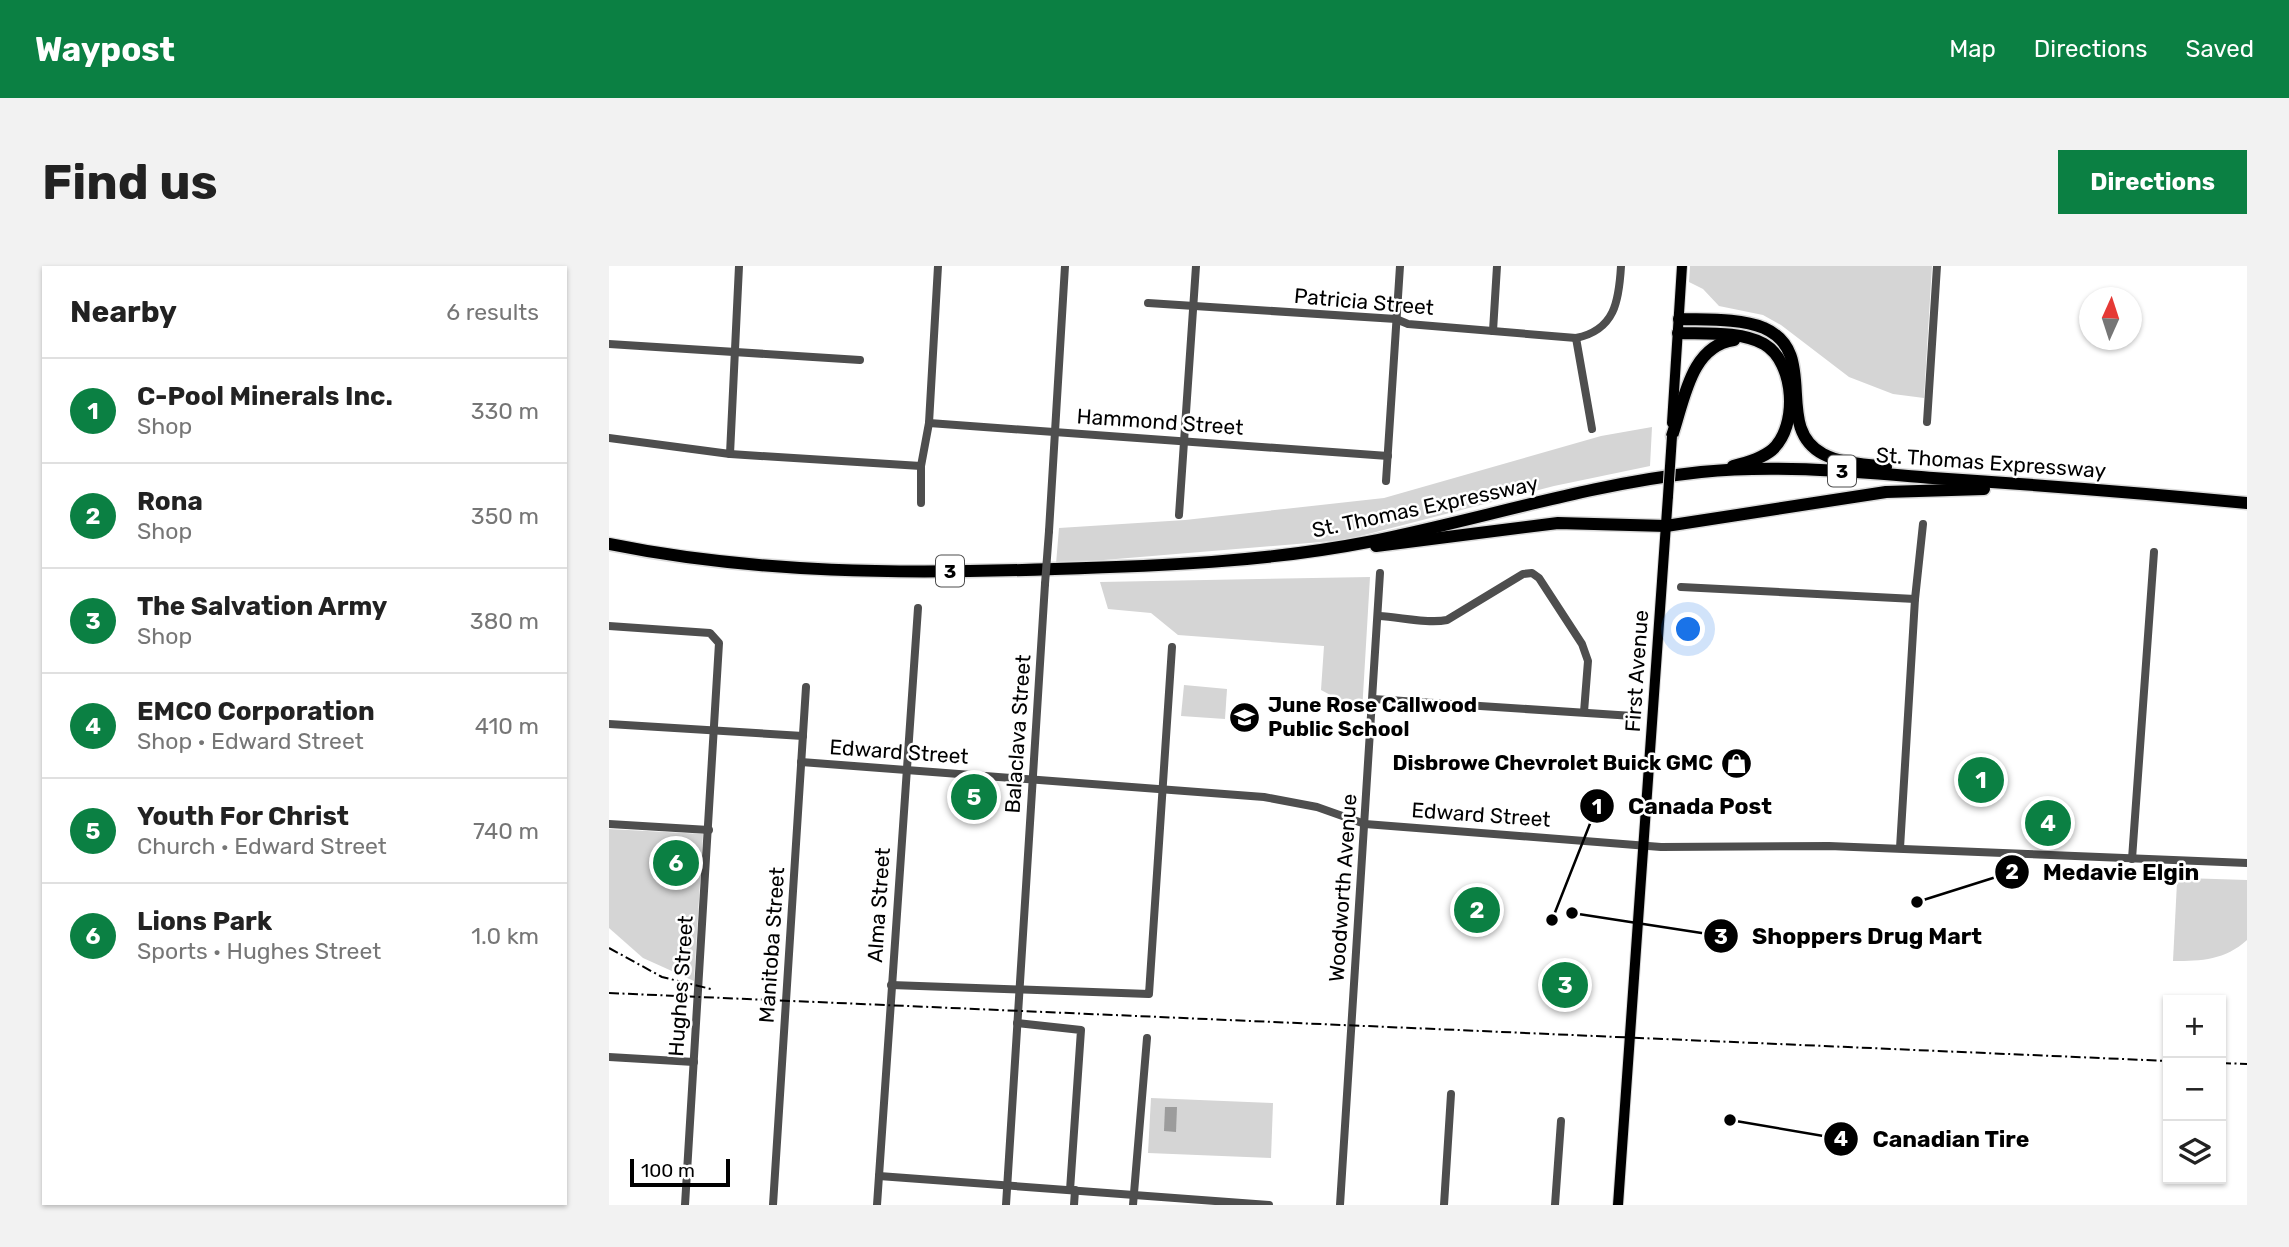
<!DOCTYPE html>
<html lang="en">
<head>
<meta charset="utf-8">
<style>
	:root { --surface:#fff; --page:#f2f2f2; --text:#222; --muted:#767676; --line:#e0e0e0; --accent:#0b8043 }
	body { margin:0; font-family:Rubik,sans-serif; background:var(--page); color:var(--text) }
	.controls { position:absolute; right:21px; bottom:21px; display:grid; overflow:hidden; border-radius:0px; box-shadow:0 2px 5px #0004 }
	.controls button { width:63px; height:63px; display:grid; place-items:center; padding:0; border:0; border-bottom:2px solid var(--line); background:var(--surface); color:var(--text); font:35px sans-serif }
	.compass { position:absolute; left:1470px; top:21px; width:63px; height:63px; border-radius:50%; background:var(--surface); box-shadow:0 2px 5px #0004; rotate:3deg }
	.scale { position:absolute; left:21px; bottom:18px; width:100px; box-sizing:border-box; padding-left:7px; border:4px solid #000; border-top:0; font-size:19px; line-height:24px; white-space:nowrap; color:#000; -webkit-text-stroke:5px #fff; paint-order:stroke }
	.you { position:absolute; left:1080px; top:364px; width:24px; height:24px; margin:-18px; border:5px solid #fff; border-radius:50%; background:#1a73e8; box-shadow:0 0 0 10px #1a73e833 }
	.badge { display:grid; place-items:center; width:46px; height:46px; border-radius:50%; background:var(--accent); color:#fff; font-size:23px; font-weight:700 }
	.pin { position:absolute; translate:-50% -50%; border:4px solid #fff; box-shadow:0 2px 7px #0006 }
	.list { margin:0; padding:0; list-style:none }
	h2 { display:flex; justify-content:space-between; align-items:center; height:91px; margin:0; padding:0 28px; font-size:30px }
	h2 small { font-size:23px; font-weight:400; color:var(--muted) }
	.list li { display:grid; grid-template-columns:46px 1fr auto; gap:21px; align-items:center; box-sizing:border-box; height:105px; padding:0 28px; border-top:2px solid var(--line) }
	.list b { display:block; font-size:26px; white-space:nowrap }
	.list p { margin:0; font-size:23px; white-space:nowrap; color:var(--muted) }
	.list em { font-size:23px; font-style:normal; color:var(--muted) }
	.icon { flex:none; width:38px; height:38px; fill:none; stroke:currentColor; stroke-width:2; stroke-linecap:round; stroke-linejoin:round }
	.map { position:relative; flex:none; width:1638px; height:939px; overflow:hidden; border-radius:0px }
	header { display:flex; align-items:center; gap:42px; box-sizing:border-box; height:98px; padding:0 35px; background:var(--accent); color:#fff }
	header strong { font-size:33px }
	nav { display:flex; gap:38px; margin-inline-start:auto; font-size:24px }
	.intro { display:flex; align-items:center; justify-content:space-between; box-sizing:border-box; height:168px; padding:0 42px }
	h1 { margin:0; font-size:49px }
	.button { padding:18px 32px; border-radius:0px; background:var(--accent); color:#fff; font-size:24px; font-weight:700 }
	main { display:flex; gap:42px; padding:0 42px }
	aside { flex:1; background:var(--surface); border-radius:0px; box-shadow:0 2px 5px #0004 }
	.map>svg:first-child { display:block }
	.green { fill:#d5d5d5 }
	.water { fill:#9c9c9c }
	.lines { fill:none; stroke-linecap:round; stroke-linejoin:round }
	.major-casing { stroke:#dbdbdb; stroke-width:12 }
	.highway-casing { stroke:#dbdbdb; stroke-width:15 }
	.minor { stroke:#4e4e4e; stroke-width:8 }
	.major { stroke:#000; stroke-width:10 }
	.highway { stroke:#000; stroke-width:12 }
	.rail { stroke:#000; stroke-width:2; stroke-dasharray:10 3.5 2 3.5; stroke-linecap:butt }
	.major-bridge-casing { stroke:#dbdbdb; stroke-width:12; stroke-linecap:butt }
	.minor-bridge { stroke:#4e4e4e; stroke-width:8 }
	.major-bridge { stroke:#000; stroke-width:10 }
	.labels { text-anchor:middle; stroke-width:5; stroke-linejoin:round; paint-order:stroke }
	.shield { fill:#fff; stroke:#4c4c4c; stroke-width:2 }
	.shield-label { font-size:19px; font-weight:bold; fill:#000 }
	.street-label { font-size:21px; fill:#000; stroke:#fff }
	.poi-label { font-size:21px; font-weight:bold; fill:#000; stroke:#fff; text-anchor:start }
	.leader { fill:none; stroke:#000; stroke-width:2.5 }
	.callout-dot { fill:#000; stroke:#fff; stroke-width:2.5 }
	.mark-label { font-size:21px; text-anchor:middle; font-weight:bold; fill:#fff }
	.callout-label { font-size:23px; text-anchor:middle; font-weight:bold; fill:#000; stroke:#fff; stroke-width:5; stroke-linejoin:round; paint-order:stroke }
</style>
</head>
<body>
<header>
<strong>Waypost</strong>
<nav><a>Map</a><a>Directions</a><a>Saved</a></nav>
</header>
<div class="intro"><h1>Find us</h1><a class="button">Directions</a></div>
<main>
<aside>
<h2>Nearby<small>6 results</small></h2>
<ul class="list">
<li><span class="badge">1</span><div><b>C-Pool Minerals Inc.</b><p>Shop</p></div><em>330 m</em></li>
<li><span class="badge">2</span><div><b>Rona</b><p>Shop</p></div><em>350 m</em></li>
<li><span class="badge">3</span><div><b>The Salvation Army</b><p>Shop</p></div><em>380 m</em></li>
<li><span class="badge">4</span><div><b>EMCO Corporation</b><p>Shop · Edward Street</p></div><em>410 m</em></li>
<li><span class="badge">5</span><div><b>Youth For Christ</b><p>Church · Edward Street</p></div><em>740 m</em></li>
<li><span class="badge">6</span><div><b>Lions Park</b><p>Sports · Hughes Street</p></div><em>1.0 km</em></li>
</ul>
</aside>
<div class="map">
<svg width="1638" height="939" viewBox="0 0 1638 939">
	<rect width="100%" height="100%" fill="#fff"/>
	<g class="green">
		<polygon points="1081,0 1323,0 1315,132 1284,128 1240,111 1172,59 1154,49 1110,40 1094,23 1080,16"/>
		<polygon points="1043,161 1041,200 945,220 736,274 447,298 450,262 576,254 775,232 992,170"/>
		<polygon points="761,311 753,446 712,424 715,380 569,369 542,347 499,343 491,316"/>
		<polygon points="575,419 618,423 616,453 572,450"/>
		<polygon points="0,563 94,568 85,715 34,692 0,662"/>
		<path d="M1575 612 1638 614V674C1616 694 1593 695 1564 695L1568 616Z"/>
		<polygon points="542,832 664,837 662,892 539,887"/>
	</g>
	<polygon class="water" points="556,841 568,841 567,866 555,865"/>
	<g class="lines">
		<defs>
			<g id="major">
				<polyline points="1063,157 1073,0"/>
				<polyline points="1009,939 1059,230"/>
			</g>
			<g id="highway">
				<path d="M1070 53C1097 54 1130 52 1155 62 1212 87 1163 161 1214 188 1233 198 1256 198 1277 201"/>
				<path d="M1069 67C1095 68 1132 65 1155 78 1186 96 1190 160 1163 184 1152 193 1137 197 1124 200"/>
				<path d="M1063 170C1075 136 1081 80 1125 74"/>
				<path d="M0 278C147 308 297 308 446 303 550 300 656 296 759 276 870 254 979 218 1092 206 1168 198 1248 206 1324 212 1429 219 1533 227 1638 237"/>
				<polyline points="767,280 949,257 1057,260 1277,226 1375,223"/>
			</g>
		</defs>
		<use href="#major" class="major-casing"/>
		<use href="#highway" class="highway-casing"/>
		<g class="minor">
			<path d="M539 37 787 53 799 58 967 72C1006 64 1010 35 1012 0"/>
			<polyline points="884,65 888,0"/>
			<polyline points="967,72 983,163"/>
			<polyline points="0,78 251,94"/>
			<polyline points="1318,156 1328,0"/>
			<polyline points="320,157 779,190"/>
			<polyline points="0,172 121,188 312,200"/>
			<polyline points="121,188 130,0"/>
			<polyline points="777,215 791,0"/>
			<polyline points="312,237 312,200 320,157 329,0"/>
			<polyline points="570,249 587,0"/>
			<polyline points="440,265 456,0"/>
			<polyline points="1072,321 1306,333"/>
			<path d="M770 350C791 351 819 358 838 354L914 308 923 307 930 312 973 378 979 395 975 446"/>
			<polyline points="0,360 101,367 110,377 76,939"/>
			<polyline points="764,433 1024,450"/>
			<polyline points="0,458 194,470"/>
			<polyline points="192,496 655,531 708,541 756,558 1052,581 1220,580 1638,597"/>
			<polyline points="0,558 100,564"/>
			<polyline points="1291,582 1306,333 1314,258"/>
			<polyline points="1523,593 1545,286"/>
			<polyline points="282,719 540,728 563,381"/>
			<polyline points="408,757 472,764 461,924"/>
			<polyline points="0,791 85,796"/>
			<polyline points="270,910 660,939"/>
			<polyline points="164,939 197,421"/>
			<polyline points="268,939 309,342"/>
			<polyline points="397,939 436,318"/>
			<polyline points="465,939 466,924"/>
			<polyline points="524,939 538,772"/>
			<polyline points="731,939 771,307"/>
			<polyline points="835,939 842,828"/>
			<polyline points="946,939 952,855"/>
		</g>
		<use href="#major" class="major"/>
		<use href="#highway" class="highway"/>
		<g class="rail">
			<polyline points="0,682 53,711 102,723"/>
			<polyline points="0,727 1559,795"/>
			<polyline points="1612,797 1638,798"/>
		</g>
		<defs>
			<polyline id="major-bridge" points="1059,230 1063,170"/>
		</defs>
		<use href="#major-bridge" class="major-bridge-casing"/>
		<polyline class="minor-bridge" points="436,318 440,265"/>
		<use href="#major-bridge" class="major-bridge"/>
	</g>
	<defs>
		<symbol id="school-disc" viewBox="-11 -11 22 22"><circle r="9.5" fill="#000" stroke="#fff"/><path d="M0-5L7-2L0 1L-7-2ZM-4 1L0 2.5L4 1V4Q0 6-4 4Z" fill="#fff"/></symbol>
		<symbol id="shop-disc" viewBox="-11 -11 22 22"><circle r="9.5" fill="#000" stroke="#fff"/><path d="M-5-2.5h2.3a2.7 3.5 0 0 1 5.4 0H5L5.5 6h-11ZM-1.5-2.5h3a1.5 2.3 0 0 0-3 0Z" fill="#fff"/></symbol>
	</defs>
	<g fill-rule="evenodd">
		<use href="#school-disc" x="618" y="434" width="35" height="35"/>
		<use href="#shop-disc" x="1110" y="480" width="35" height="35"/>
	</g>
	<g class="labels">
		<g class="shield">
			<rect x="1219" y="189.5" width="28" height="31" rx="5"/>
			<rect x="327" y="289.5" width="28" height="31" rx="5"/>
		</g>
		<g class="shield-label">
			<text x="1233" y="212">3</text>
			<text x="341" y="312">3</text>
		</g>
		<g class="street-label">
			<text transform="translate(755 36) rotate(5)" y="7">Patricia Street</text>
			<text transform="translate(551 156) rotate(4)" y="7">Hammond Street</text>
			<text transform="translate(1382 197) rotate(4)" y="7">St. Thomas Expressway</text>
			<text transform="translate(816 241) rotate(-12)" y="7">St. Thomas Expressway</text>
			<text transform="translate(1028 405) rotate(-86)" y="7">First Avenue</text>
			<text transform="translate(409 468) rotate(-86)" y="7">Balaclava Street</text>
			<text transform="translate(290 486) rotate(4)" y="7">Edward Street</text>
			<text transform="translate(872 549) rotate(4)" y="7">Edward Street</text>
			<text transform="translate(734 622) rotate(-86)" y="7">Woodworth Avenue</text>
			<text transform="translate(270 639) rotate(-86)" y="7">Alma Street</text>
			<text transform="translate(163 679) rotate(-86)" y="7">Manitoba Street</text>
			<text transform="translate(72 720) rotate(-86)" y="7">Hughes Street</text>
		</g>
		<g class="poi-label">
			<text x="659" y="446">June Rose Callwood<tspan x="659" dy="24">Public School</tspan></text>
			<text x="1104" y="504" text-anchor="end">Disbrowe Chevrolet Buick GMC</text>
		</g>
	</g>
	<path class="leader" d="M943 654L988 540M1308 636L1403 606M963 647L1112 670M1121 854L1232 873"/>
	<g class="callout-dot">
		<circle cx="943" cy="654" r="7"/>
		<circle cx="1308" cy="636" r="7"/>
		<circle cx="963" cy="647" r="7"/>
		<circle cx="1121" cy="854" r="7"/>
		<circle cx="988" cy="540" r="18"/>
		<circle cx="1403" cy="606" r="18"/>
		<circle cx="1112" cy="670" r="18"/>
		<circle cx="1232" cy="873" r="18"/>
	</g>
	<g class="mark-label">
		<text x="988" y="548">1</text>
		<text x="1403" y="613">2</text>
		<text x="1112" y="678">3</text>
		<text x="1232" y="880">4</text>
	</g>
	<g class="callout-label">
		<text x="1091" y="548">Canada Post</text>
		<text x="1512" y="614">Medavie Elgin</text>
		<text x="1258" y="678">Shoppers Drug Mart</text>
		<text x="1342" y="881">Canadian Tire</text>
	</g>
</svg>
<div class="controls">
<button>+</button>
<button>−</button>
<button><svg class="icon" aria-label="layers" viewBox="0 0 24 24"><path d="M12 4l9 5-9 5-9-5zM3 14l9 5 9-5"/></svg></button>
</div>
<svg class="compass" viewBox="-18 -18 36 36"><path d="M0-13l5 13h-10z" fill="#e53935"/><path d="M0 13l5-13h-10z" fill="#767676"/></svg>
<div class="scale">100 m</div>
<div class="you"></div>
<div class="pin badge" style="left:1372px;top:514px">1</div>
<div class="pin badge" style="left:868px;top:644px">2</div>
<div class="pin badge" style="left:956px;top:719px">3</div>
<div class="pin badge" style="left:1439px;top:557px">4</div>
<div class="pin badge" style="left:365px;top:531px">5</div>
<div class="pin badge" style="left:67px;top:597px">6</div>
</div>
</main>
</body>
</html>
